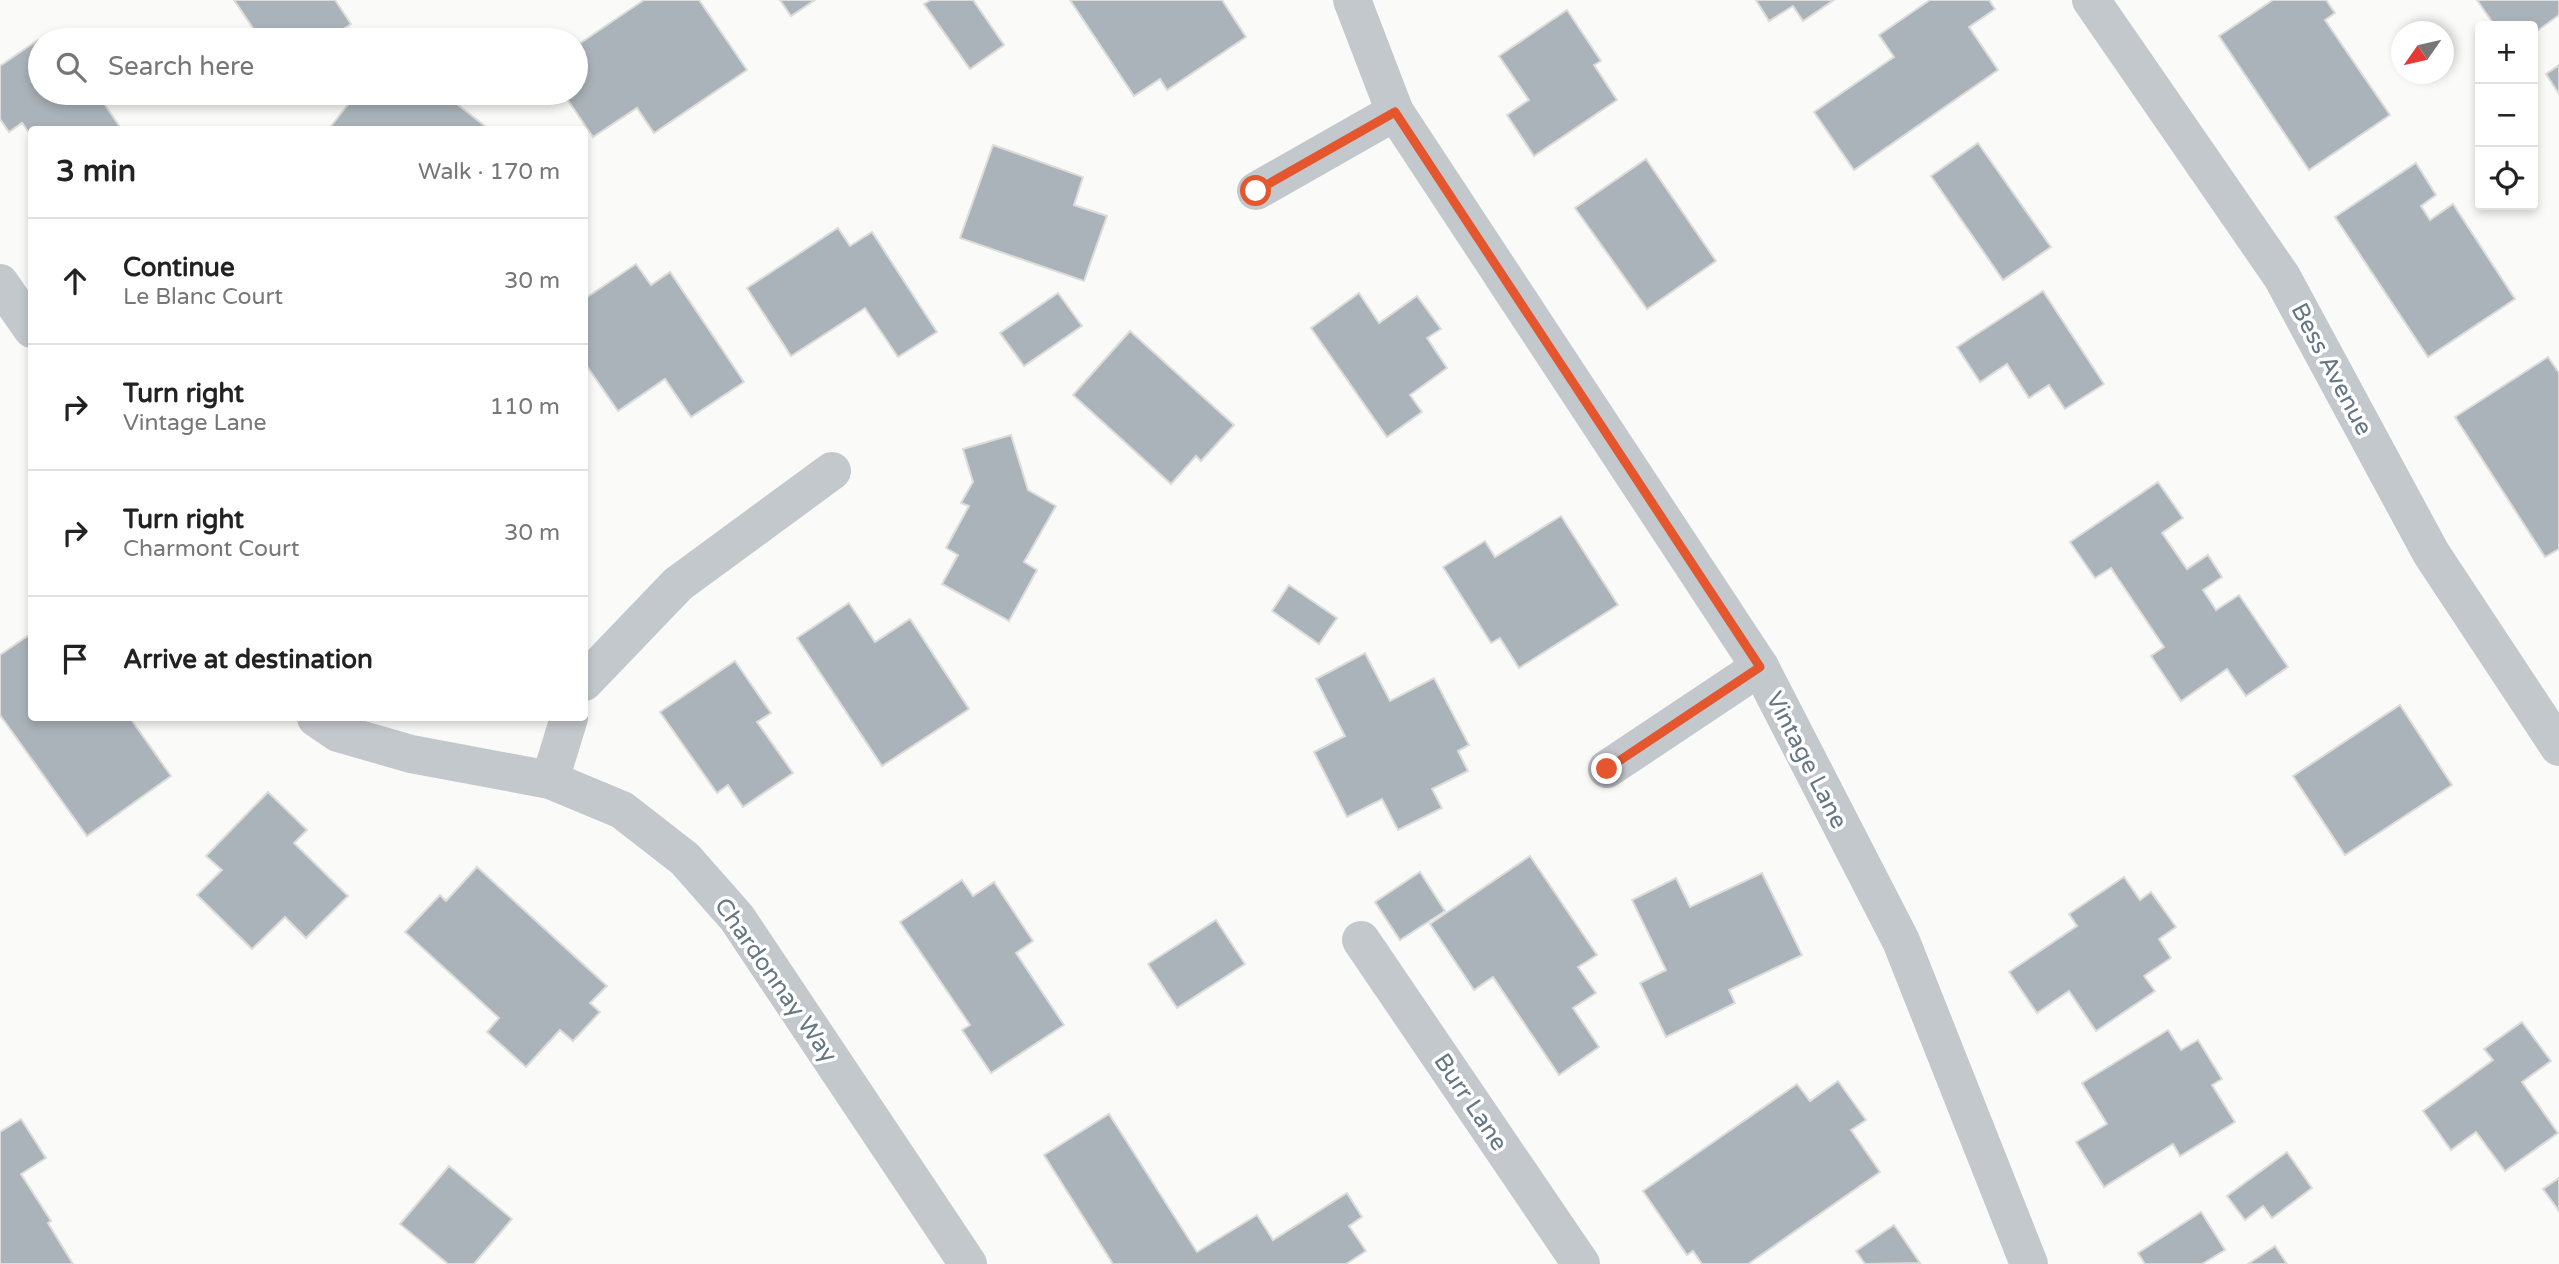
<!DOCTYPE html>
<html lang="en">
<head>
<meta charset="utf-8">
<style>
	:root { --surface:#fff; --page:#f2f2f2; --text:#222; --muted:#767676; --line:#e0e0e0 }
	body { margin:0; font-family:"Varela Round",sans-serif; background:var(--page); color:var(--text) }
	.controls { position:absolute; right:21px; top:21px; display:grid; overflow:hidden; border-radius:7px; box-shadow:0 4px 10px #0003 }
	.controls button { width:63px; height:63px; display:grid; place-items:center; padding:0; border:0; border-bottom:2px solid var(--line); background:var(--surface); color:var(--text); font:35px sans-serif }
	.compass { position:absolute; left:2391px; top:21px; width:63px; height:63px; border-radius:50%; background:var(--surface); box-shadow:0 4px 10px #0003; rotate:236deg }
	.stop { position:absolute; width:21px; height:21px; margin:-16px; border:5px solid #e4572e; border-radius:50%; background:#fff }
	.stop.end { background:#e4572e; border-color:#fff; box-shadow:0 2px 7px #0008 }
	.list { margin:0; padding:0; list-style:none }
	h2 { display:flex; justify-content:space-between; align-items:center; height:91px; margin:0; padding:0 28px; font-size:30px }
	h2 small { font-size:23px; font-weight:400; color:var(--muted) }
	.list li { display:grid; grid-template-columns:46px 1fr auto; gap:21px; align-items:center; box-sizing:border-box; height:126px; padding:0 28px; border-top:2px solid var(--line) }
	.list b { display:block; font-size:26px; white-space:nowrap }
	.list p { margin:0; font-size:23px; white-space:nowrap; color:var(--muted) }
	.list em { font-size:23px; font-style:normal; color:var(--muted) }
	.icon { flex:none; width:38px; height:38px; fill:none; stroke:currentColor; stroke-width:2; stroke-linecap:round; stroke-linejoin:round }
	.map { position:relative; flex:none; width:2559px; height:1264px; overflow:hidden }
	.search { position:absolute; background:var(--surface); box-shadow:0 4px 10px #0003; left:28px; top:28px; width:560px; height:77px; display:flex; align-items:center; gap:18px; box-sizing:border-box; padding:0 24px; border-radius:38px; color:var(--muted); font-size:26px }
	.panel { position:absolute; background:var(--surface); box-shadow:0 4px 10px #0003; left:28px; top:126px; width:560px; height:595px; border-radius:7px }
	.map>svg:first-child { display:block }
	.building { fill:#aab3b9; stroke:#dcdcda; stroke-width:2 }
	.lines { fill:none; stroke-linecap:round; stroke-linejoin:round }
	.minor { stroke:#c3c8cc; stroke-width:38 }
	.route { stroke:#e4572e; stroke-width:9 }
	.labels { text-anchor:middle; stroke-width:7; stroke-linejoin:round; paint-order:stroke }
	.street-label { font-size:24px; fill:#657683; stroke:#fff }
</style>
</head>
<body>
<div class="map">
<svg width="2559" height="1264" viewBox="0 0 2559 1264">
	<rect width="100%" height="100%" fill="#fafaf8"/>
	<g class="building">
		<polygon points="234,0 335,0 351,24 327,40 261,40"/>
		<polygon points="644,0 699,0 747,70 654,133 637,108 593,137 563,93 576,93 576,46"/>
		<polygon points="780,0 815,0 791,16"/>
		<polygon points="931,0 973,0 1004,45 970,69 924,4"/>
		<polygon points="1070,0 1222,0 1246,37 1167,90 1160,79 1134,96"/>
		<polygon points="1756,0 1834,0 1803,21 1793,6 1769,21"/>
		<polygon points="1930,0 1989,0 1995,9 1969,27 1998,70 1854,170 1814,112 1894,57 1879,35"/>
		<polygon points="2273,0 2326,0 2335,13 2325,20 2390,115 2309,170 2219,36"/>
		<polygon points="2477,0 2559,0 2559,15 2533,34 2533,26 2495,26"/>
		<polygon points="1567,10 1601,61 1594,65 1617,100 1534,156 1507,115 1529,100 1499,56"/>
		<polygon points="38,40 40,44 40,93 97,93 122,130 32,130 32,137 22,123 9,132 0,119 0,66"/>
		<polygon points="2559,65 2559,94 2546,74"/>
		<polygon points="357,93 443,93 490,130 328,130"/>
		<polygon points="1978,143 2051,247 2003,280 1931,176"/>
		<polygon points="993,145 1083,177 1074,205 1107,216 1084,281 960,238"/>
		<polygon points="1646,159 1716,261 1647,309 1575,208"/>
		<polygon points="2416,163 2436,195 2421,206 2430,220 2453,204 2515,299 2428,357 2335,217"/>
		<polygon points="838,228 850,246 872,232 937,332 898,357 865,308 791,356 747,288"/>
		<polygon points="636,264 651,285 670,272 744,382 691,417 665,379 618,411 584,362 584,292 587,297"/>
		<polygon points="2043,291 2104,384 2065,409 2049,385 2029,398 2007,364 1980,382 1957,347"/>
		<polygon points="1058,293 1082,326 1024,366 1000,333"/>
		<polygon points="1359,293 1379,323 1417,296 1441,329 1427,338 1447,368 1410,395 1422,412 1387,437 1311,328"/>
		<polygon points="1130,331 1234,425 1201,461 1196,456 1171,484 1073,395"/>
		<polygon points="2548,357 2559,373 2559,549 2545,557 2455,417"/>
		<polygon points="1011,435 1028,490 1056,506 1024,562 1037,570 1009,621 942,584 958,555 946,548 969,506 961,503 973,482 963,449"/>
		<polygon points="2158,482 2183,518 2162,533 2187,569 2208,555 2222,577 2203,590 2216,610 2239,595 2288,667 2246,696 2227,669 2181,701 2151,656 2164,647 2111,568 2095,578 2070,542"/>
		<polygon points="1561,516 1618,605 1519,668 1500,638 1491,643 1443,567 1485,541 1495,557"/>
		<polygon points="1289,585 1337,618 1319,644 1272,611"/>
		<polygon points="849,603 875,642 910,619 969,709 882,766 797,638"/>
		<polygon points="32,633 32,718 130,718 171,776 87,836 0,715 0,655"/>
		<polygon points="1365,653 1390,701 1434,678 1469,745 1458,751 1468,771 1432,789 1442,808 1398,830 1382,799 1347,817 1314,752 1345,736 1316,679"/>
		<polygon points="735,661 771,713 757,722 793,773 743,807 728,785 717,793 660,712"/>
		<polygon points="2400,705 2452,785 2345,855 2293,776"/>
		<polygon points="268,792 307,830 294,843 348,896 306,938 285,917 252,949 197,895 222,870 206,856"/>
		<polygon points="1530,856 1597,955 1578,967 1596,993 1573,1008 1599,1047 1559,1075 1493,977 1474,990 1430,924"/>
		<polygon points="477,867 607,986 590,1003 600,1012 573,1041 560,1030 526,1067 487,1032 499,1018 405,932 440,895 446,901"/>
		<polygon points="1420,872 1445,911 1400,940 1375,902"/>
		<polygon points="1762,873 1802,955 1729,990 1735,1003 1666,1037 1640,983 1666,970 1632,900 1676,878 1690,907"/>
		<polygon points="2124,877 2140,900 2151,892 2176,927 2159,939 2171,958 2144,976 2155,991 2096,1031 2069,991 2037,1013 2009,972 2077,926 2069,914"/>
		<polygon points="962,880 973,896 994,882 1033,941 1016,953 1064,1025 991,1073 962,1030 970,1025 900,922"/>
		<polygon points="1216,920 1245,964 1177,1008 1148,964"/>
		<polygon points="2522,1022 2551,1061 2522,1082 2558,1133 2505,1171 2476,1132 2451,1150 2423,1111 2493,1060 2484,1049"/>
		<polygon points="2168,1030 2181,1050 2198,1040 2222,1079 2212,1085 2235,1122 2180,1156 2173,1144 2104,1187 2076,1142 2107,1124 2082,1083"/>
		<polygon points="1838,1081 1866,1120 1851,1130 1880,1172 1748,1264 1702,1264 1693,1251 1687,1255 1643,1191 1797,1084 1810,1101"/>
		<polygon points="1109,1114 1197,1252 1257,1215 1273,1240 1347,1193 1362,1217 1349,1226 1366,1251 1346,1264 1113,1264 1044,1155"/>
		<polygon points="21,1119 46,1158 21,1174 51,1221 48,1223 73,1264 0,1264 0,1132"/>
		<polygon points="2287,1152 2312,1188 2272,1218 2263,1206 2245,1220 2227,1196"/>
		<polygon points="449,1166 512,1219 474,1264 448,1264 400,1224"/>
		<polygon points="2559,1178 2559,1211 2543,1189"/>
		<polygon points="2201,1212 2225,1250 2202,1264 2145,1264 2138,1253"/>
		<polygon points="1894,1225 1920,1263 1865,1264 1856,1251"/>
		<polygon points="2275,1246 2287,1264 2248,1264"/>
	</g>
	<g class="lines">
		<g class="minor">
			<polyline points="1352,0 1395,112 1760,667 1901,941 2029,1264"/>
			<polyline points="2091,0 2282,277 2431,553 2559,747"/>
			<polyline points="1256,191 1395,112"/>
			<polyline points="0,283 32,329"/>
			<polyline points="584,682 678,584 832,471"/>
			<polyline points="316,718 338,733 411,754 550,780 622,810 685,859 737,918 968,1264"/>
			<polyline points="1607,769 1760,667"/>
			<polyline points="550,780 569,718"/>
			<polyline points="1361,940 1581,1264"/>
		</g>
	</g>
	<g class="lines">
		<polyline class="route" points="1256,191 1395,112 1760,667 1607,769"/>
	</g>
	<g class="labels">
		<g class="street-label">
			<text transform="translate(2332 369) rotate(62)" y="8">Bess Avenue</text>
			<text transform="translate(1807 760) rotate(63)" y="8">Vintage Lane</text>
			<text transform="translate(776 980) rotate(55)" y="8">Chardonnay Way</text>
			<text transform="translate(1471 1102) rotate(56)" y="8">Burr Lane</text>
		</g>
	</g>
</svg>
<div class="controls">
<button>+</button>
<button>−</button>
<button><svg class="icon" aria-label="locate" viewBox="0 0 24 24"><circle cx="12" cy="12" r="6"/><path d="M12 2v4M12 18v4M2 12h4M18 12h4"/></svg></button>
</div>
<svg class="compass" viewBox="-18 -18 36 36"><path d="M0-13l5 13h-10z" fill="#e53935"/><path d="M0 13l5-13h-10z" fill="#767676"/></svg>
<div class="stop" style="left:1256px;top:191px"></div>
<div class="stop end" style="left:1607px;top:769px"></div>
<div class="search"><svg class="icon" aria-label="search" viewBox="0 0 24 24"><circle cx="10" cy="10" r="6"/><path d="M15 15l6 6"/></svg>Search here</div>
<section class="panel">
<h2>3 min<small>Walk · 170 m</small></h2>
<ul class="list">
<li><svg class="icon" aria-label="ahead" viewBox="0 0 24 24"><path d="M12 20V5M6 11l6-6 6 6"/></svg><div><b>Continue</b><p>Le Blanc Court</p></div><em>30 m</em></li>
<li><svg class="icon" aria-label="right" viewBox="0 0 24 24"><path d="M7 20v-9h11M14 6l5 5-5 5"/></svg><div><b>Turn right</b><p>Vintage Lane</p></div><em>110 m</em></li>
<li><svg class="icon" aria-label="right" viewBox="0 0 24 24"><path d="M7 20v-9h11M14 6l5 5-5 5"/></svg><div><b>Turn right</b><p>Charmont Court</p></div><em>30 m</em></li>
<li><svg class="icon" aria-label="arrive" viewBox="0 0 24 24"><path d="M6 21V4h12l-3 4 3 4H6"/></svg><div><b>Arrive at destination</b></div></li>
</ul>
</section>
</div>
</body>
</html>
